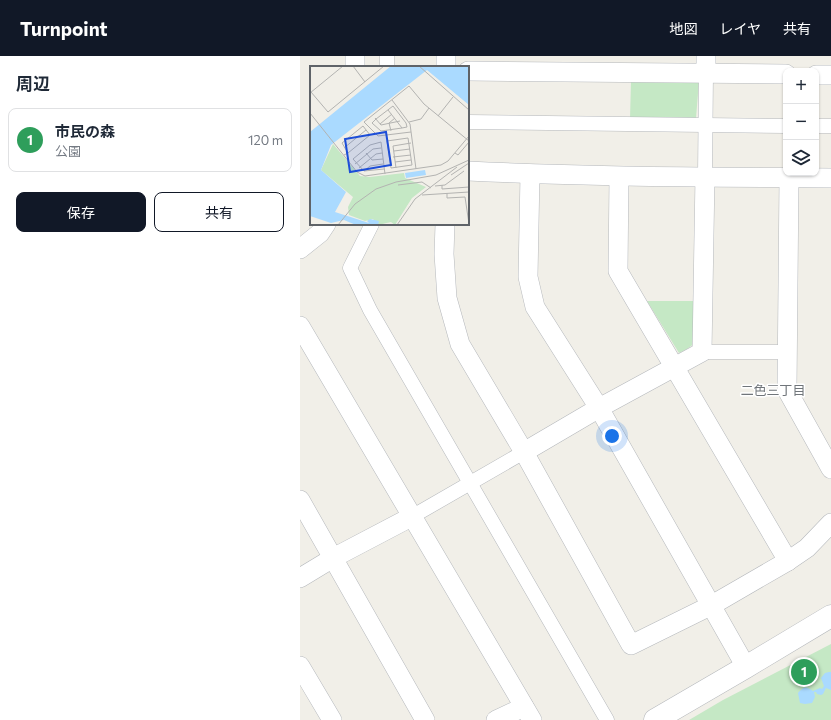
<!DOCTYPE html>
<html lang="ja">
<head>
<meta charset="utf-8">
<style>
	:root { --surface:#fff; --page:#f2f2f3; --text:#1f2937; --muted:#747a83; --line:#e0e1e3; --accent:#111827 }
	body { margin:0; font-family:Commissioner,"Noto Sans JP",sans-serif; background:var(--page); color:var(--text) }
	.controls { position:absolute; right:12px; top:12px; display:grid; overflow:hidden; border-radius:8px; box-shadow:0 1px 3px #0004 }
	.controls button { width:36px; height:36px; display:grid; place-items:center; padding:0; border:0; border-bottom:1px solid var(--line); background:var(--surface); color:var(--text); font:20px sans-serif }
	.you { position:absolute; left:312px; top:380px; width:14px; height:14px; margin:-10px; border:3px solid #fff; border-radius:50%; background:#1a73e8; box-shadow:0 0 0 6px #1a73e833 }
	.badge { display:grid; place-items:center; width:26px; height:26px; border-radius:50%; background:var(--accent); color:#fff; font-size:13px; font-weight:700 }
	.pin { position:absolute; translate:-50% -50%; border:2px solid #fff; box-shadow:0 1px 4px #0006 }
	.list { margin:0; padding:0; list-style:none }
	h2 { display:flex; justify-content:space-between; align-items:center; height:52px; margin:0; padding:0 16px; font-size:17px }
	h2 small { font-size:13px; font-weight:400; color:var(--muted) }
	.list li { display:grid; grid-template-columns:26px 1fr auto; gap:12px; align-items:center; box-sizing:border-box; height:64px; margin:0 8px 8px; padding:0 8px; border:1px solid var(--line); border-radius:8px }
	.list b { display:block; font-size:15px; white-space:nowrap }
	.list p { margin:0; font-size:13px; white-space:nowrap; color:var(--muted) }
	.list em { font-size:13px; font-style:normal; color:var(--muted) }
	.actions { display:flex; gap:8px; padding:12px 16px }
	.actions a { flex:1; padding:9px 0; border:1px solid var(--accent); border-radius:8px; text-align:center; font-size:14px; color:var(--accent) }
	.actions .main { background:var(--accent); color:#fff }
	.icon { flex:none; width:22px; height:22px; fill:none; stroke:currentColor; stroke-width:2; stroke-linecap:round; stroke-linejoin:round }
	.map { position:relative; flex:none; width:531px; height:664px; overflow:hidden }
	header { display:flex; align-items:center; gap:24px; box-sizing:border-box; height:56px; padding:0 20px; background:var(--accent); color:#fff }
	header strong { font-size:19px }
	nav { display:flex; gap:22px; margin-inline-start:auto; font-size:14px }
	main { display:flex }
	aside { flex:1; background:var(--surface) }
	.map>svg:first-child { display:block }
	.green { fill:#c5e8c5 }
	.water { fill:#aadaff }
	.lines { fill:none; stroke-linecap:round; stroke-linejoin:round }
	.pedestrian-casing { stroke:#b5b8bc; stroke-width:15 }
	.minor-casing { stroke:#b5b8bc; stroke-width:20 }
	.tertiary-casing { stroke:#b5b8bc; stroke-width:23 }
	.pedestrian { stroke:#fff; stroke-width:14 }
	.minor { stroke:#fff; stroke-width:19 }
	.tertiary { stroke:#fff; stroke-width:22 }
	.labels { text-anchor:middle; stroke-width:3; stroke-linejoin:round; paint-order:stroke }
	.neighbourhood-label { font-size:13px; fill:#70757a; stroke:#fff }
	.inset-road { fill:none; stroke:#b3b3b1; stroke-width:1 }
	.view { fill:#1d4ed8; fill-opacity:0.15; stroke:#1d4ed8; stroke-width:2 }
	.inset-edge { fill:none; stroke:#5f6368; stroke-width:2 }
</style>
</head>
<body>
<header>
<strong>Turnpoint</strong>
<nav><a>地図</a><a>レイヤ</a><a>共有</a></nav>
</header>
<main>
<aside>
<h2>周辺<small></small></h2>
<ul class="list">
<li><span class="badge" style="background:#2e9e5b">1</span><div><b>市民の森</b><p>公園</p></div><em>120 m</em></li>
</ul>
<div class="actions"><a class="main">保存</a><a>共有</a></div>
</aside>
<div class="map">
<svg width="531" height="664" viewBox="0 0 531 664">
	<rect width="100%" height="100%" fill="#f1efe8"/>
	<g class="green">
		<polygon points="331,25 399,25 396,62 330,63"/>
		<polygon points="347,245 394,245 395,287 387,293 379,297"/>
		<polygon points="531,588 531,664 389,664 423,644"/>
	</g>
	<path class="water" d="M529 616H531V634L526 632 523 638 521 639 517 638 516 636H514L515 641 512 647 505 648 500 647 498 637C505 629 506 631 513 635L520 632 522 633 524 630 521 622 525 617Z"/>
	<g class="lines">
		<defs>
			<g id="pedestrian">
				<polyline points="87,11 87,0"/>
				<polyline points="168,66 486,70"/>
				<polyline points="516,70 531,70"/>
				<polyline points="405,120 406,17"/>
				<polyline points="72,168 50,212 70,254 307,664"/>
				<polyline points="402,296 487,296"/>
				<polyline points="113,460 224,396"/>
			</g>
			<g id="minor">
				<polyline points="55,11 55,0"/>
				<polyline points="146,11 146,0"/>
				<polyline points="168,15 486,18"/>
				<polyline points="406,17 406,0"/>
				<polyline points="516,19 531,19"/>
				<path d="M168 115C289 121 410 121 531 122"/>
				<polyline points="230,118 228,221 235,251 299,352 446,611"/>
				<polyline points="319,121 318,215 488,505"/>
				<polyline points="489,122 487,334 531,413"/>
				<polyline points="145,168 144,198 147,242 160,288 224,396 331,589 412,549 488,505 507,492 531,467"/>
				<polyline points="0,193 20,177 26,168"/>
				<polyline points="0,270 232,664"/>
				<polyline points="224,396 299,352 402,296 405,120"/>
				<polyline points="0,444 125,664"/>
				<polyline points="0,522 33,502 113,460"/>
				<polyline points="0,610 32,664"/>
				<polyline points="196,664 224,651"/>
			</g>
			<polyline id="tertiary" points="355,664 446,611 531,560"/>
		</defs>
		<use href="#pedestrian" class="pedestrian-casing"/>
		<use href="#minor" class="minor-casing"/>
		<use href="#tertiary" class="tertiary-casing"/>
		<use href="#pedestrian" class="pedestrian"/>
		<use href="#minor" class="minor"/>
		<use href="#tertiary" class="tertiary"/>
	</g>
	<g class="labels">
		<g class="neighbourhood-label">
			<text x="473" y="339">二色三丁目</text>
		</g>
	</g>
	<g transform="translate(10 10)">
		<rect width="159" height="159" fill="#f1efe8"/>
		<path d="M23 78 50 110 60 111 94 107 95 112 116 121 102 132 85 159 81 156 68 159 63 153 55 155 39 149 38 141 43 131 11 104Z" fill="#c5e8c5"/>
		<path d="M81 0H159V39L117 4 21 79 11 104 36 126 25 146 59 157 57 155 60 153 69 155 68 159H46L34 154 21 157 0 150V66ZM115 104 116 109 96 112 95 107Z" fill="#aadaff"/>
		<path class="inset-road" d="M43 0 55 16M109 0 159 44M1 26 18 46 74 0M0 27 33 0M82 34 100 58 106 103M78 44 92 62 71 65 62 57 66 53 83 40 96 57 97 61 92 62M0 47 47 106 55 110 131 99 138 95 159 70M128 50 143 31M65 52 71 59 90 55M99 56 111 53 119 42M70 58 82 48M81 65 79 57 85 52M101 66 68 70 54 56 99 20 114 38 159 75M98 72 102 99 81 102 77 75ZM34 82 56 64M84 85 100 83M56 87 62 94 73 93M145 87 148 89 159 76M34 89 38 87 60 69 53 60 32 77 38 87M83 91 101 89M85 96 101 94M45 98 63 83 71 82M49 102 66 88 72 87M86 102 83 80 101 77M74 103 54 105 43 93 60 79 71 76 75 108M54 105 60 100 73 98M141 109 159 97M88 119 112 116 121 122M132 119V123L159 121M125 120 135 119 154 105M137 127V132L155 131 159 158M112 129 159 126M28 159 45 138 66 123 86 116 126 109 159 94M87 159 105 133 147 101"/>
		<path class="view" d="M76 66 81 99 40 106 35 73Z"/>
		<rect width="159" height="159" class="inset-edge"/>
	</g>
</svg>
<div class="controls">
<button>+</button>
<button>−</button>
<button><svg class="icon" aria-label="layers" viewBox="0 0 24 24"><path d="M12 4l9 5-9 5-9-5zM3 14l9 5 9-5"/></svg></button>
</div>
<div class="you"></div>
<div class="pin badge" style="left:504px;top:616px;background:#2e9e5b">1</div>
</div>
</main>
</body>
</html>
